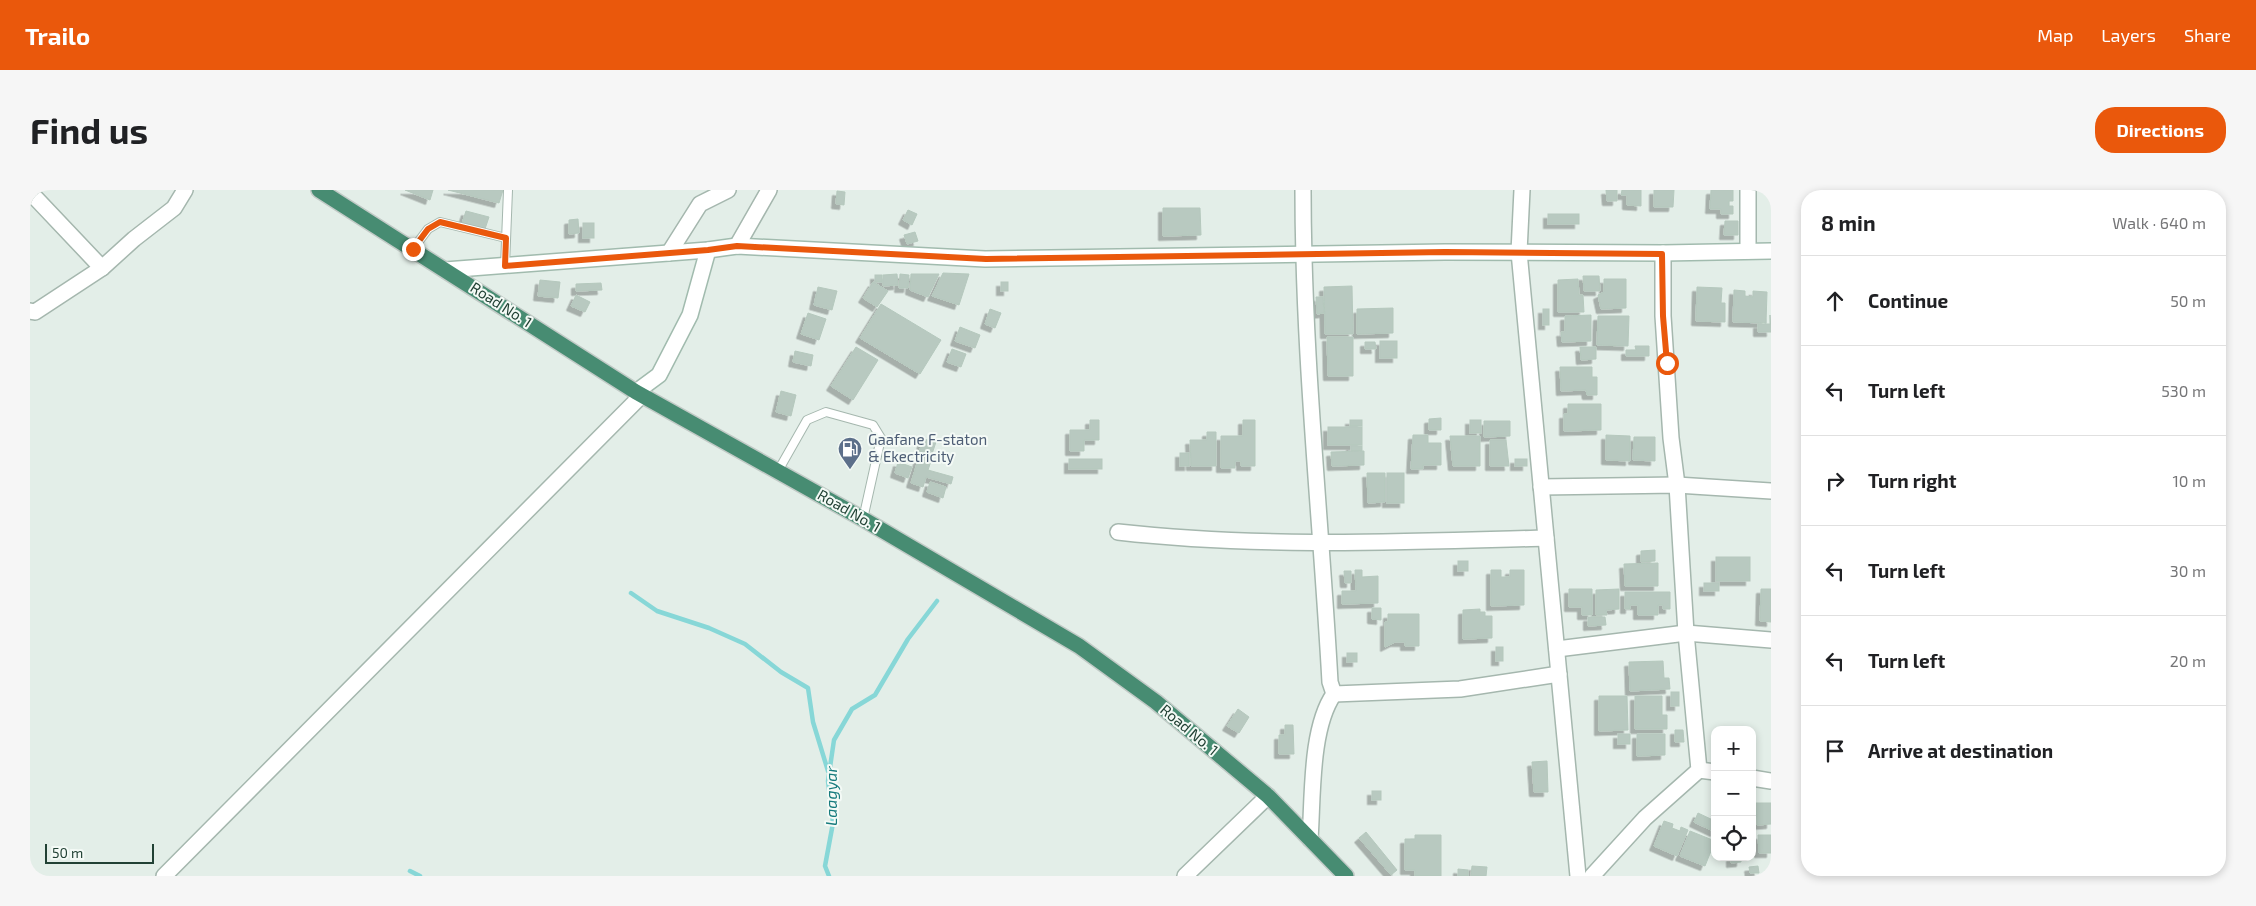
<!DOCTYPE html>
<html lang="en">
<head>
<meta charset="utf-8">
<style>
	:root { --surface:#fff; --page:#f6f6f6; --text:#202124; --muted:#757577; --line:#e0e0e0; --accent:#ea580c }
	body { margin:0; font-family:"Exo 2",sans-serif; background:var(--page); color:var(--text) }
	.controls { position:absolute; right:15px; bottom:15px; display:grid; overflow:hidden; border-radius:10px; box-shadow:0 2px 8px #0003 }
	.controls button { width:45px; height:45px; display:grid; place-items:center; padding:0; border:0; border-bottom:1px solid var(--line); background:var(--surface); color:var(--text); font:25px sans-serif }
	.scale { position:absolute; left:15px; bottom:12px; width:109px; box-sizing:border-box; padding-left:5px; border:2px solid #214134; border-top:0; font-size:14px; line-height:18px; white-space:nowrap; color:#214134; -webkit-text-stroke:4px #f4faf6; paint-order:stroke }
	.stop { position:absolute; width:15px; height:15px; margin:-11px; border:4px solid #ea580c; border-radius:50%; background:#fff }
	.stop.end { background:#ea580c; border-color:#fff; box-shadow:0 1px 5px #0008 }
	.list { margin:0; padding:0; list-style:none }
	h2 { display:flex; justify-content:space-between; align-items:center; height:65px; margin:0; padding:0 20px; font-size:21px }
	h2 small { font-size:16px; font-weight:400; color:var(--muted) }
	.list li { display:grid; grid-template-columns:32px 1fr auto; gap:15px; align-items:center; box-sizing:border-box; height:90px; padding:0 20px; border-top:1px solid var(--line) }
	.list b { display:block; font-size:19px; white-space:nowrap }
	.list em { font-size:16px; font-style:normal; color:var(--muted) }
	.icon { flex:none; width:28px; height:28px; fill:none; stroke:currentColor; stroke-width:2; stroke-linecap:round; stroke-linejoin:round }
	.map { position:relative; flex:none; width:1741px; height:686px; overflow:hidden; border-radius:20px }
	header { display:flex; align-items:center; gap:30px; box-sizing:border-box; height:70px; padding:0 25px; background:var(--accent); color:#fff }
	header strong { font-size:24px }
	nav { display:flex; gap:28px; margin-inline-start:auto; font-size:18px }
	.intro { display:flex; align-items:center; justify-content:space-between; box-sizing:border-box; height:120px; padding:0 30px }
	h1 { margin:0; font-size:35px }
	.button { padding:12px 22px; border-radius:20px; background:var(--accent); color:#fff; font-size:18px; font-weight:700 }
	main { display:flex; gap:30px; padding:0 30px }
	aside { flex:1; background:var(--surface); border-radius:20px; box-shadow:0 2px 8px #0003 }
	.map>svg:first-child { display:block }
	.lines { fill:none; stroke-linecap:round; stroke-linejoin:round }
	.stream { stroke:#87d7d7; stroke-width:4.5 }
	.building { fill:#b8c9c0; stroke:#b5c8bd; filter:url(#shadow) }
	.service-casing { stroke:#a5b7ae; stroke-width:10 }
	.minor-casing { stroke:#a5b7ae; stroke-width:18 }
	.secondary-casing { stroke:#a1bbae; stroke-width:18 }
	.trunk-casing { stroke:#c1cac6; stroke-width:18 }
	.service { stroke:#fff; stroke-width:8 }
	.minor { stroke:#fff; stroke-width:15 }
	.secondary { stroke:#fff; stroke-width:15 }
	.trunk { stroke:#478c72; stroke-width:15 }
	.route { stroke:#ea580c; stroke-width:6 }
	.labels { text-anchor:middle; stroke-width:4; stroke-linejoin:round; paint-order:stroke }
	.street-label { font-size:15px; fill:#214134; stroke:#f4faf6 }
	.service-label { font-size:15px; fill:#4e5e75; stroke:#f4faf6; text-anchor:start }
	.water-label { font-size:16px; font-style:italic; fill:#167b7d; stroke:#f4faf6 }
</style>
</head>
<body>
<header>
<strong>Trailo</strong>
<nav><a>Map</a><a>Layers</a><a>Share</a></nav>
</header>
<div class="intro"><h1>Find us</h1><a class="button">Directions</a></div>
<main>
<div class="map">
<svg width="1741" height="686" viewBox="0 0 1741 686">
	<defs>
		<filter id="shadow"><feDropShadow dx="-4.5" dy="4.5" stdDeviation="0" flood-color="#0004"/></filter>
	</defs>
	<rect width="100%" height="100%" fill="#e3eee8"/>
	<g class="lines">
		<g class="stream">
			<polyline points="601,403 627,421 679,438 715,454 751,482 778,498 783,532 798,581"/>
			<polyline points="380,681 390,686"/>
			<polyline points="799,686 795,676 803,633 798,591 804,550 822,519 845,505 878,449 907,411"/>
		</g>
	</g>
	<g class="building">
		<polygon points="375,0 403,0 400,10"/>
		<polygon points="418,0 473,0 469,13"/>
		<polygon points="1576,0 1587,0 1587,11 1577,11"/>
		<polygon points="1592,0 1611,0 1611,16 1597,15 1597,5 1591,5"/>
		<polygon points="1624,0 1644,0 1643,17 1624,17"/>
		<polygon points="1681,0 1703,0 1703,11 1699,11 1699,16 1703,16 1703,24 1691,24 1691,19 1680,19"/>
		<polygon points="807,1 815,2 814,15 806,14"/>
		<polygon points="1133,18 1170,18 1171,45 1133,46"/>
		<polygon points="878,20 887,24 882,35 873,30"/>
		<polygon points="436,21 459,27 455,39 432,33"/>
		<rect x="1518" y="24" width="31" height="10"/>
		<polygon points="548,29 549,43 539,44 539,30"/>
		<polygon points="1695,31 1708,31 1708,45 1694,45"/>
		<rect x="553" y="33" width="11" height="15"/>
		<polygon points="885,42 888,51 877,54 874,45"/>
		<polygon points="913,83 939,84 929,115 902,106"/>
		<polygon points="867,84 868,95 853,96 853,85"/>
		<polygon points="870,84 879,85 878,98 869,98"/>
		<polygon points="881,84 909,84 898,107 880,100"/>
		<rect x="845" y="85" width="7" height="7"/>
		<polygon points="1553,86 1569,86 1570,101 1554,101"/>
		<polygon points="1548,89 1549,105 1553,105 1554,122 1528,122 1528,90"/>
		<polygon points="1574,89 1596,89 1596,118 1571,119 1568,105 1574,102"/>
		<polygon points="510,90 530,92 528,108 508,106"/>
		<polygon points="843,92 858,101 847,117 833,108"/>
		<rect x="971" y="92" width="7" height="9"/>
		<polygon points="571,93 572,100 546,101 546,94"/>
		<polygon points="1322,96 1323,144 1295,144 1294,97"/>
		<polygon points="788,97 807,101 802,120 784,115"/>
		<polygon points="1667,97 1692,98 1691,113 1695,113 1695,132 1666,131"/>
		<polygon points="1704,100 1715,101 1715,106 1723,107 1723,101 1737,102 1736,133 1703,132"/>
		<polygon points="546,105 560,112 555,122 541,116"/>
		<polygon points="1286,107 1293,107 1294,123 1287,124"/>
		<polygon points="851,114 911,150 890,184 830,148"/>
		<polygon points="1363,118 1363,143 1327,144 1327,119"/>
		<polygon points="960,119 971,123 965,138 955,134"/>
		<rect x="1513" y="119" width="6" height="16"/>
		<polygon points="778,123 796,129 789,150 771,144"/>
		<polygon points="1561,125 1561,151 1532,152 1531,142 1535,142 1535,126"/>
		<polygon points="1740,125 1741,142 1728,142 1728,134 1740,134"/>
		<polygon points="1568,126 1599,126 1598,156 1567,155"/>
		<polygon points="930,137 950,145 945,158 925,151"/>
		<polygon points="1297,147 1323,147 1323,186 1298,186"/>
		<rect x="1350" y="151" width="17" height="17"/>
		<polygon points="1335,152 1345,152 1346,159 1335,159"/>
		<polygon points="1605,156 1619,156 1619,166 1596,166 1596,160 1606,160"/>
		<polygon points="826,157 848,170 823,210 801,196"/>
		<polygon points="1550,157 1566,157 1566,169 1551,170"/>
		<polygon points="922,159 936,164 931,177 917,172"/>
		<polygon points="765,161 783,165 781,176 763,172"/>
		<polygon points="1530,177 1562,177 1562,187 1567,187 1567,205 1557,205 1556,200 1531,201"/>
		<polygon points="751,201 766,205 761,226 746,222"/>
		<polygon points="1538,214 1571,214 1571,240 1534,241 1534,224 1538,224"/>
		<polygon points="1411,228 1411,240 1399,240 1399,229"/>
		<polygon points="1060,230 1069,230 1069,250 1054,250 1054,261 1040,261 1040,240 1060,240"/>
		<polygon points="1213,230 1225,230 1225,276 1211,276 1211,271 1205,271 1205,278 1191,278 1191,246 1213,246"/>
		<rect x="1320" y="230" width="12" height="6"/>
		<rect x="1440" y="230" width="11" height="13"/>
		<polygon points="1454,231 1480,231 1480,246 1454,247"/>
		<rect x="1298" y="237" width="34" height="18"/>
		<polygon points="1177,242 1186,242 1186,276 1161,276 1160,250 1177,250"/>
		<polygon points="1383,245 1398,245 1398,253 1411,253 1411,275 1393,275 1393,279 1381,279"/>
		<polygon points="1576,245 1600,246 1600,271 1576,270"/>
		<polygon points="1420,246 1450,246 1450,276 1423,276"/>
		<polygon points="1604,247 1625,247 1625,271 1603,270"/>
		<polygon points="893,249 906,252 901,267 889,263"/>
		<polygon points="1460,250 1476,250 1479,276 1460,276"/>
		<rect x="1321" y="256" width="11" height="5"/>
		<polygon points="1334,261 1334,275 1302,276 1301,262"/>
		<rect x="1150" y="263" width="9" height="13"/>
		<polygon points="889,267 901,271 898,280 923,287 921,294 896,287 893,297 881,293"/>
		<rect x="1039" y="269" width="33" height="10"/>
		<rect x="1485" y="269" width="12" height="7"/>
		<polygon points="868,272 882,277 878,288 865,283"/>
		<polygon points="1337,283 1355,283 1355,312 1338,313"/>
		<rect x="1357" y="283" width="17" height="30"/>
		<polygon points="900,292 916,297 913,308 897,302"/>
		<polygon points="1625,360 1625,371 1611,372 1611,361"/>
		<rect x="1686" y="367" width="34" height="24"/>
		<rect x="1428" y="371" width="10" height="10"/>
		<polygon points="1628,373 1628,396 1595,396 1594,374"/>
		<polygon points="1325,380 1332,380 1332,387 1348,386 1348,413 1312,414 1312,401 1326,401"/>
		<polygon points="1461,380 1471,380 1471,387 1480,387 1480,380 1494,380 1494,415 1461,416"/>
		<polygon points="1314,381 1321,381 1321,393 1315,393"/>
		<rect x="1674" y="393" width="15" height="8"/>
		<polygon points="1539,399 1562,399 1562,425 1552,425 1552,417 1539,417"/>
		<polygon points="1589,399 1589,419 1576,420 1577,425 1566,425 1566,400"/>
		<polygon points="1731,399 1741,399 1741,432 1730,431"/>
		<polygon points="1595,402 1640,402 1640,419 1633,419 1633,415 1628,415 1628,425 1608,425 1608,415 1600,415 1600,419 1595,419"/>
		<polygon points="1342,418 1351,418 1351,430 1342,429"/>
		<polygon points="1450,419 1450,422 1455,422 1455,426 1462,426 1462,448 1433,449 1433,420"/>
		<polygon points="1358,424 1389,424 1389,456 1375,456 1375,452 1365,452 1355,457 1355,432 1358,432"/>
		<polygon points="1558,427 1575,427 1576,435 1558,436"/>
		<rect x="1466" y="457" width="7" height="14"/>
		<rect x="1317" y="463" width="10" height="9"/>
		<polygon points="1633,471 1634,488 1639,488 1640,499 1600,501 1599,472"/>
		<rect x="1641" y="502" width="8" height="14"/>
		<polygon points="1569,506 1597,506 1598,540 1569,541"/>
		<polygon points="1605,506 1632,506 1632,525 1637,525 1637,539 1605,539"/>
		<polygon points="1208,519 1219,527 1209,543 1197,536"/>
		<polygon points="1255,535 1263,535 1264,564 1249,564 1249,545 1255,545"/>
		<polygon points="1645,540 1653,540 1654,552 1645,552"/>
		<rect x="1588" y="544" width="12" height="10"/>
		<polygon points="1607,544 1635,544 1635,565 1607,566"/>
		<polygon points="1517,571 1518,602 1504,602 1502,572"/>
		<rect x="1342" y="601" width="9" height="9"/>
		<polygon points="1726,613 1741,613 1741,634 1727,635"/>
		<polygon points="1668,623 1685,631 1685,642 1664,632"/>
		<polygon points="1634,631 1643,634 1642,638 1650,641 1651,637 1658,640 1647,666 1624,656"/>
		<polygon points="1660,641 1685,651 1675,676 1650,666"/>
		<polygon points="1336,642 1367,680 1361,685 1329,648"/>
		<polygon points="1385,645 1411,645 1411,686 1385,686 1385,680 1375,680 1375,649 1385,649"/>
		<polygon points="1728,645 1741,645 1741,663 1729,663"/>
		<polygon points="1701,667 1711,667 1711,672 1701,673"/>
		<polygon points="1442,676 1457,677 1456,686 1441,686"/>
		<polygon points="1728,676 1729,683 1720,683 1719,677"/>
		<polygon points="1428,679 1438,680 1438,686 1428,686"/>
	</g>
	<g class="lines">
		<defs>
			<g id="service">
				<polyline points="383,59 398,39 410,32 476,48"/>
				<polyline points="475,76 478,0"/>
				<polyline points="748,281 777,230 796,222 843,235 851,248 833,329"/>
			</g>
			<g id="minor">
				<path d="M1273 0C1273 165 1291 328 1300 492L1304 504"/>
				<polyline points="1492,0 1489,62 1548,686"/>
				<polyline points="1718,0 1718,61"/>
				<polyline points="0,2 72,78"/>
				<polyline points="707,56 739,0"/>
				<polyline points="639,63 670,14 698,0"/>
				<polyline points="0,121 5,122 72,78 104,49 144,18 155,0"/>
				<polyline points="1511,297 1647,295 1741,301"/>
				<path d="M1088 342C1230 358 1373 352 1516 348"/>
				<polyline points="1527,459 1656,443 1741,450"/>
				<polyline points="1304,504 1430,499 1529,484"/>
				<polyline points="1669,580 1685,582"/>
				<polyline points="1722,588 1741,591"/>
				<path d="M1280 649C1283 608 1280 538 1304 504"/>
				<polyline points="134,686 613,204"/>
				<polyline points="1155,686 1238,606"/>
				<polyline points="1562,686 1615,628 1669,580 1656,443 1647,295 1641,248 1633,126 1633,63"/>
			</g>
			<g id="secondary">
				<polyline points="415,80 678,60 707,56 955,69 1415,62 1633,63 1741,61"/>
				<polyline points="606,202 629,185 660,125 678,60"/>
			</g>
			<polyline id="trunk" points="289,0 606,202 833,329 1049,456 1126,512 1238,606 1316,686"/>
		</defs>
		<use href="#service" class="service-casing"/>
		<use href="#minor" class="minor-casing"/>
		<use href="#secondary" class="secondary-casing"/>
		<use href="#trunk" class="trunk-casing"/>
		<use href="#service" class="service"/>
		<use href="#minor" class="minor"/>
		<use href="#secondary" class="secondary"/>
		<use href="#trunk" class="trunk"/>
	</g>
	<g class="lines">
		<polyline class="route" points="383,59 398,39 410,32 476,48 475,76 678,60 707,56 956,69 1415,62 1632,64 1633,126 1637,173"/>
	</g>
	<defs>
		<symbol id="fuel-pin" viewBox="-11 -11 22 30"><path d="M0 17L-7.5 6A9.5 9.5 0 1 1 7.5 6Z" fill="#5c6f8a" stroke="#f4faf6"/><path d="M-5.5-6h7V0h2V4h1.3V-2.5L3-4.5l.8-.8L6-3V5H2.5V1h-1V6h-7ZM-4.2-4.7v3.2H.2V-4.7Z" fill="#fff"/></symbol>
	</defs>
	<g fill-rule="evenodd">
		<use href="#fuel-pin" x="806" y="245" width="28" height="38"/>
	</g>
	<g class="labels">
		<g class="street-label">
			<text transform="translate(471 115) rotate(33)" y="5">Road No. 1</text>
			<text transform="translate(819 321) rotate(30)" y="5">Road No. 1</text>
			<text transform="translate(1159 540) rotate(40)" y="5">Road No. 1</text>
		</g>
		<g class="service-label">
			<text x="838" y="255">Gaafane F-staton<tspan x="838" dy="17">&amp; Ekectricity</tspan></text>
		</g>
		<g class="water-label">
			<text transform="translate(801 606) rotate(-90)" y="6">Laagyar</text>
		</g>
	</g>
</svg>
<div class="controls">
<button>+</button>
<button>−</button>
<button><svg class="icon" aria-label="locate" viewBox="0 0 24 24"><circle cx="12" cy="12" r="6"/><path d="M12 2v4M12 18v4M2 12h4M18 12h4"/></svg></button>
</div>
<div class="scale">50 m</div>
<div class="stop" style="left:1637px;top:173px"></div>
<div class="stop end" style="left:383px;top:59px"></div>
</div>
<aside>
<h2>8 min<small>Walk · 640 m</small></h2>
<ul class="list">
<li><svg class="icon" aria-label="ahead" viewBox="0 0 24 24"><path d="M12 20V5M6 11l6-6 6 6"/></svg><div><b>Continue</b></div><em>50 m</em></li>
<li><svg class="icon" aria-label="left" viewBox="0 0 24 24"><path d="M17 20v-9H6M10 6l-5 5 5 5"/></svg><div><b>Turn left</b></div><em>530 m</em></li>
<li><svg class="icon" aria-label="right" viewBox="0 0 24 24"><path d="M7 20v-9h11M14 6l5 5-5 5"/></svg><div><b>Turn right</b></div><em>10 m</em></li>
<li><svg class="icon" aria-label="left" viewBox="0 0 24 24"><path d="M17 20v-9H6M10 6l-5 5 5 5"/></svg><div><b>Turn left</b></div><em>30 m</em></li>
<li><svg class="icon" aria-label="left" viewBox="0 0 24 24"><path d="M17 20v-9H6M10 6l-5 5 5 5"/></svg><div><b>Turn left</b></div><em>20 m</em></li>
<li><svg class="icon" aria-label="arrive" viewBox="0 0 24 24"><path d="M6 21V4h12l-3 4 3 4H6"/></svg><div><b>Arrive at destination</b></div></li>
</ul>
</aside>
</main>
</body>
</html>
